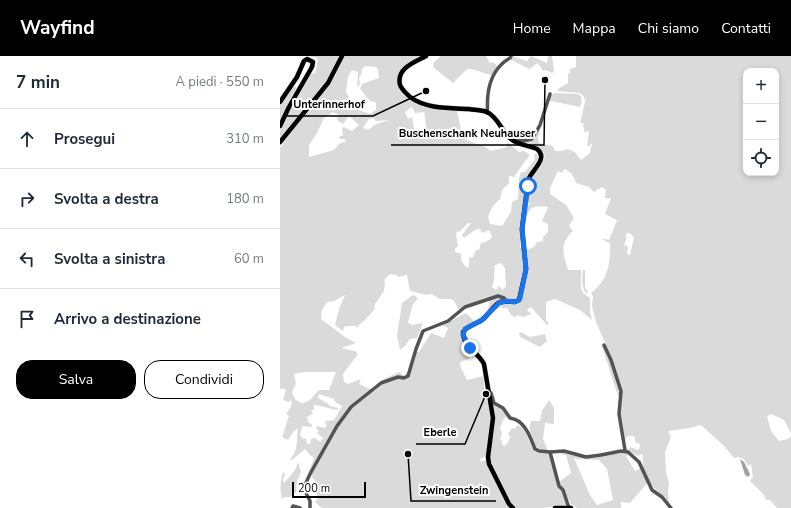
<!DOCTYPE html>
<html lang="it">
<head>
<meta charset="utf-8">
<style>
	:root { --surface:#fff; --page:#f2f2f3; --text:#1f2937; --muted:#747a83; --line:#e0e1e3; --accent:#000 }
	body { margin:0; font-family:"Nunito Sans",sans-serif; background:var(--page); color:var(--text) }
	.controls { position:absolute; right:12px; top:12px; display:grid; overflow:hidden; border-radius:8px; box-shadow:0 2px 6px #0003 }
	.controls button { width:36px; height:36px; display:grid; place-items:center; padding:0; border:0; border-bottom:1px solid var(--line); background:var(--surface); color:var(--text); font:20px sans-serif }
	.scale { position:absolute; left:12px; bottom:10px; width:74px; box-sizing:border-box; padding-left:4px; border:2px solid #000; border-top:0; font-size:11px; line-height:14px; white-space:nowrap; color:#000; -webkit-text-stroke:3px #fff; paint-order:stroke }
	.stop { position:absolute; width:12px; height:12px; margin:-9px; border:3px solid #1a73e8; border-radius:50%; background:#fff }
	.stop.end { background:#1a73e8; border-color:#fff; box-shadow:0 1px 4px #0008 }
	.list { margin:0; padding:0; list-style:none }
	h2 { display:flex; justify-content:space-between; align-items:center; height:52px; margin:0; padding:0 16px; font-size:17px }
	h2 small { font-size:13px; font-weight:400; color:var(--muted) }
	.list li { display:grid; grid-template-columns:26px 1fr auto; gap:12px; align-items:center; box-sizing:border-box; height:60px; padding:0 16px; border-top:1px solid var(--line) }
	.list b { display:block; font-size:15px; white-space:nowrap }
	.list em { font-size:13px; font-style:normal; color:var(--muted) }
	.actions { display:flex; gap:8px; padding:12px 16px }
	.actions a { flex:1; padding:9px 0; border:1px solid var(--accent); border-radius:16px; text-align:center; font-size:14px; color:var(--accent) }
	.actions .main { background:var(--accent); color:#fff }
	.icon { flex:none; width:22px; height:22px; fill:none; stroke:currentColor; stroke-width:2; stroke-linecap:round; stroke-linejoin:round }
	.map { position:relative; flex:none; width:511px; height:452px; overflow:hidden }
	header { display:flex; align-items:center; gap:24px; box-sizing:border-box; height:56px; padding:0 20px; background:var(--accent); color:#fff }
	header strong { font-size:19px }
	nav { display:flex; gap:22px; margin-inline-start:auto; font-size:14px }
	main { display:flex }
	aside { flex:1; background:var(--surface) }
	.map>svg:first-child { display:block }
	.green { fill:#dadada; fill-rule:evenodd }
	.water { fill:#a1a1a1 }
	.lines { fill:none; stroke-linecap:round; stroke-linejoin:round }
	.major-casing { stroke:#dbdbdb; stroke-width:5.5 }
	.minor { stroke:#535353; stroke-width:3.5 }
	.major { stroke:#000; stroke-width:4.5 }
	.route { stroke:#1a73e8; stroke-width:5 }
	.leader { fill:none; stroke:#000; stroke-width:1.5 }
	.callout-dot { fill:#000; stroke:#fff; stroke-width:1.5 }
	.callout-label { font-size:11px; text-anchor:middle; font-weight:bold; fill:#000; stroke:#fff; stroke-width:4; stroke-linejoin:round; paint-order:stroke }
</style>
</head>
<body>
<header>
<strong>Wayfind</strong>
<nav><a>Home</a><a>Mappa</a><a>Chi siamo</a><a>Contatti</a></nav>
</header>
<main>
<aside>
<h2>7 min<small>A piedi · 550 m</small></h2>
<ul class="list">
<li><svg class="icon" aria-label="ahead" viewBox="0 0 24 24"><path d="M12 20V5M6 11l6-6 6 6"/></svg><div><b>Prosegui</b></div><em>310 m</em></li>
<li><svg class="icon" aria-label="right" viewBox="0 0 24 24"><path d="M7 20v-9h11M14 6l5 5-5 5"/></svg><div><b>Svolta a destra</b></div><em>180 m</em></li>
<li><svg class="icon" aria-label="left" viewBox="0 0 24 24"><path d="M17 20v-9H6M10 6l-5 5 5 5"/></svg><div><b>Svolta a sinistra</b></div><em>60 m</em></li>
<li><svg class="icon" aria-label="arrive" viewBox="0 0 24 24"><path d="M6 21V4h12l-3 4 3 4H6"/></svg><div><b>Arrivo a destinazione</b></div></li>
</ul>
<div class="actions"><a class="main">Salva</a><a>Condividi</a></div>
</aside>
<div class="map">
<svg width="511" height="452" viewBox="0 0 511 452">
	<rect width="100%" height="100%" fill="#fff"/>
	<g class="green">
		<polygon points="28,0 60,0 46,26 17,61 0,84 0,75 7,60 32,17 35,18 38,2"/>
		<path d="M65 0H143C124 9 118 9 120 32L143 51 177 55 183 82C193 88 203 88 211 95L227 91V86L239 96 244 95 249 98V101L245 105 234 121 229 120V127L222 134 220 143 213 150 208 160 210 168 222 170 231 156 232 146 238 143 239 123 241 116H245L255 103 254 99 257 97 258 104 247 120 240 172V191L243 196 244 212 238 242 235 244 223 243 202 262 184 271 181 277 184 288 188 294C187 297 189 300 189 303L180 306 181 312 187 324 203 320 205 340 209 348 211 362 206 400 200 403 201 406 206 404 230 452H42L35 446 38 442 36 436 40 432 31 419 28 417 34 402 30 399 25 393 12 404H10C19 392 16 386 18 372L14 375 8 384 2 381 9 360 6 358 11 351 12 344 8 346 3 344 6 334 2 332 0 334V91L2 90 3 86 27 55 34 49 53 21 56 20V16ZM85 10 96 11 98 13 99 22 82 28 80 33 91 46 93 45 96 47V54L90 58 79 54 73 46 69 51V41L66 36 68 21 72 14 78 16 77 31 80 28 79 22 81 19 82 13ZM132 51 135 57 144 56C146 65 149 79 135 79L132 61 128 63 125 56ZM53 56 59 59 57 64 63 68 69 60 79 69 72 75 64 71 62 72 63 79 59 81 60 83H65L66 85 59 88 54 94 29 101V89L37 77 44 62ZM93 62 96 65 110 64 96 68 88 74 83 72 89 63ZM188 167H191L182 179 184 182 195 174 200 173 202 177 209 174 212 181 209 184 203 187 201 186 199 194H196L193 201 189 202V212L185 210 181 204V198L175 196V193L178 190 176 179 177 175 179 176ZM221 207 225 212 226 230 223 234 219 230 216 234 212 231 214 224 215 209ZM110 218 117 219 118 221 127 219 130 235 146 239 151 238 160 243H171L174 245 179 254 184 250 210 244 208 253 201 261 195 266 186 257 162 269 168 272 164 282 151 277 139 296H136L130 316H127L124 320 119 316 104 323 99 327 95 335 79 328 81 323 68 328 64 326 63 318 78 298 75 295 61 292 76 287 65 281 41 263 42 254 47 246 54 245 65 239 59 253 55 269 63 275 64 271 68 270H76L77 273 78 270 84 265 94 254 95 248 104 235 105 226 104 224ZM24 316H56L49 334H39L30 344 23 347C16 345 14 343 12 336L16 328 14 318ZM39 338 54 343 55 346 62 350 54 364 48 365 46 364 45 367 47 368 45 372 37 370 36 373 39 375 37 377 43 382 40 386 35 382 31 383 30 388H27L26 382 23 383 20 379 22 370 32 371V369L27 365 29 363 26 362 33 357 31 354H34V349C43 350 50 353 58 354V352L50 350 47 347 38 342Z"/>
		<path d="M159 0H206L210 7 213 6 217 10 212 19C203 18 197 13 187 13L173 27 153 11 154 6 160 1Z"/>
		<polygon points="232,0 247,5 251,0 267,7 268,0 272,0 274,14 273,17 265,14 263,15 258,7 249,13 230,3"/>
		<path d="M296 0H511V377L504 364 491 358 487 360 491 375 499 385 508 383 511 380V452H497L490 444H486L484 439 470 425 473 421 471 408 468 410 464 403 458 401 454 402 443 389 421 369 410 372 388 375 391 381 385 396 386 416 389 428 388 436 389 447C383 438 374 434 369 425L350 447 341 446V452H297L291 448 279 426 291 417 286 399H282V396L306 402 340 396 347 397 350 399 346 400 355 415 363 411V399L361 398 358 400 347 394 350 391 358 394 360 391 359 387H356L354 380H348L345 383 340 357 341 334 332 303 316 266 312 250 313 241 311 237H306C301 231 302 222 303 214H305V231L308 237H311C329 223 330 208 330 187L325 185 321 182 329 184 337 164 325 158 331 142H325L326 134 322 131 314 136 309 131 296 127C295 122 290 114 284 113L282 117 278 115 270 132V138L286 149 294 162 289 170 293 175C279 189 283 196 288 214H301V232L303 237 310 242V255L312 264 300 254 275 243 266 246V265H268V270L251 251 247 254 251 258 243 261 237 259 235 261 231 259 227 252H222L221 248 227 247 237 249 241 245 248 212 247 194 254 191 257 186 263 185V181L268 176V168L262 165 268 151C253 149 250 150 245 164L246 151 251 147H249L247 144 250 137 253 136 251 134C252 129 252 122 253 118 255 113 261 109 263 105 271 92 248 88 240 86 262 85 250 79 261 71L258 82 259 87 273 90 275 95H282L287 93 295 96 301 104 310 97 312 87 309 90H307L309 75 306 76 304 75 303 67H300L306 42 304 44V41L300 37 278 35V33L288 27V18L290 17V13L296 11ZM466 15H496V117H466ZM347 177 351 178 354 182 350 199 347 198 348 190 344 189 347 181H345ZM294 402 298 403 319 404 327 413 328 418 333 444 317 449 310 439Z"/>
		<polygon points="13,30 19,32 0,66 0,49"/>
		<path d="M275 37 299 38C303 42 302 46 300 51L271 45 269 46 271 39Z"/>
		<polygon points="133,239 138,242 132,250 128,267 132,269 143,267 137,282 130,283 126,288 126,289 120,294 117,280 122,247"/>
		<polygon points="241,276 250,281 265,278 267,285 260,291 240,281 239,277"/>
		<polygon points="321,287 330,303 340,337 338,340"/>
		<polygon points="269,344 274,352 274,368 265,367 263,382 268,395 258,394 256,392 249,377 251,365 260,365 262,355"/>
		<path d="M212 346 222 353 227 361 224 362 220 372 222 378 220 384 222 385V388L224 390 228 387 230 380 228 378 232 372 235 373 237 369 241 371 242 370C246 375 251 393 256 396 260 398 265 397 269 397L287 449 262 452H235L233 450 209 405Z"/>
		<path d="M18 406 21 416 17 425 16 436 10 441H4L2 443C0 434 0 425 3 416L5 418 3 424 4 427 15 414Z"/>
	</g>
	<polygon class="water" points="460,403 464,406 470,418 469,420 468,421 465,419"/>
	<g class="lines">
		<defs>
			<g id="major">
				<path d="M146 0C135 6 116 12 120 29 122 34 126 37 130 41 146 53 169 52 189 53 194 54 201 54 207 56 218 61 222 76 231 83 238 89 248 89 257 93 269 102 252 114 248 124L242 173 246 213 239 244C233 248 227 244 220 246 213 249 209 259 202 264 196 268 188 269 183 276 183 291 198 296 204 308L213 362 208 401 209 408 229 448 233 452"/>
				<polyline points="0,46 17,21 24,5 27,3 33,6 32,11 9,51 0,70"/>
				<polyline points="0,86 48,27 62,0"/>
				<polyline points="275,452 291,452"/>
			</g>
		</defs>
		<use href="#major" class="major-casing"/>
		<g class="minor">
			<path d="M207 57C208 51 207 44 208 38 210 22 216 10 230 2L231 0"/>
			<polyline points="229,80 243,85 252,83 260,69 270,38"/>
			<polyline points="324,289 331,304 341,335 339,358 345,394"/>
			<path d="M211 337 214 347 223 352 230 362C245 364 250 381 255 393L259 395 270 396 284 395 306 401 321 399 341 395 348 396 359 406 372 434 382 441 391 452"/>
			<polyline points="270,396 279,430 283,434 289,452"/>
			<polyline points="12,452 13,450 20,452"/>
			<polyline points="30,452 30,445 26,437 25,429 30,418 57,370 71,351 101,327 118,321 124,322 128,320 136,293 143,275 168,265 185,251 218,240 224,242 226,245"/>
		</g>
		<use href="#major" class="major"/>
	</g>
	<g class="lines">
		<polyline class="route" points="190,292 183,279 185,273 202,264 219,247 226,245 235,246 239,244 240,242 246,213 242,173 248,130"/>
	</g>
	<path class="leader" d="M146 35L93 60H5M265 24L264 89H111M206 338L185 388H136M128 398L131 445H216"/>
	<g class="callout-dot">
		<circle cx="146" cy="35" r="4"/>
		<circle cx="265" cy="24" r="4"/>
		<circle cx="206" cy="338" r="4"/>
		<circle cx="128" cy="398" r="4"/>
	</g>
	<g class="callout-label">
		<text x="49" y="52">Unterinnerhof</text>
		<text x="187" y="81">Buschenschank Neuhauser</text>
		<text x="160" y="380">Eberle</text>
		<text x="174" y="438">Zwingenstein</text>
	</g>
</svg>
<div class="controls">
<button>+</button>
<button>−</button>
<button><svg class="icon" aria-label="locate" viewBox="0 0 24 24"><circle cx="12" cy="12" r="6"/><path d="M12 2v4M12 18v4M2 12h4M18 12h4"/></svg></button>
</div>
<div class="scale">200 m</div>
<div class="stop" style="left:248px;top:130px"></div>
<div class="stop end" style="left:190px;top:292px"></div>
</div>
</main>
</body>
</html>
